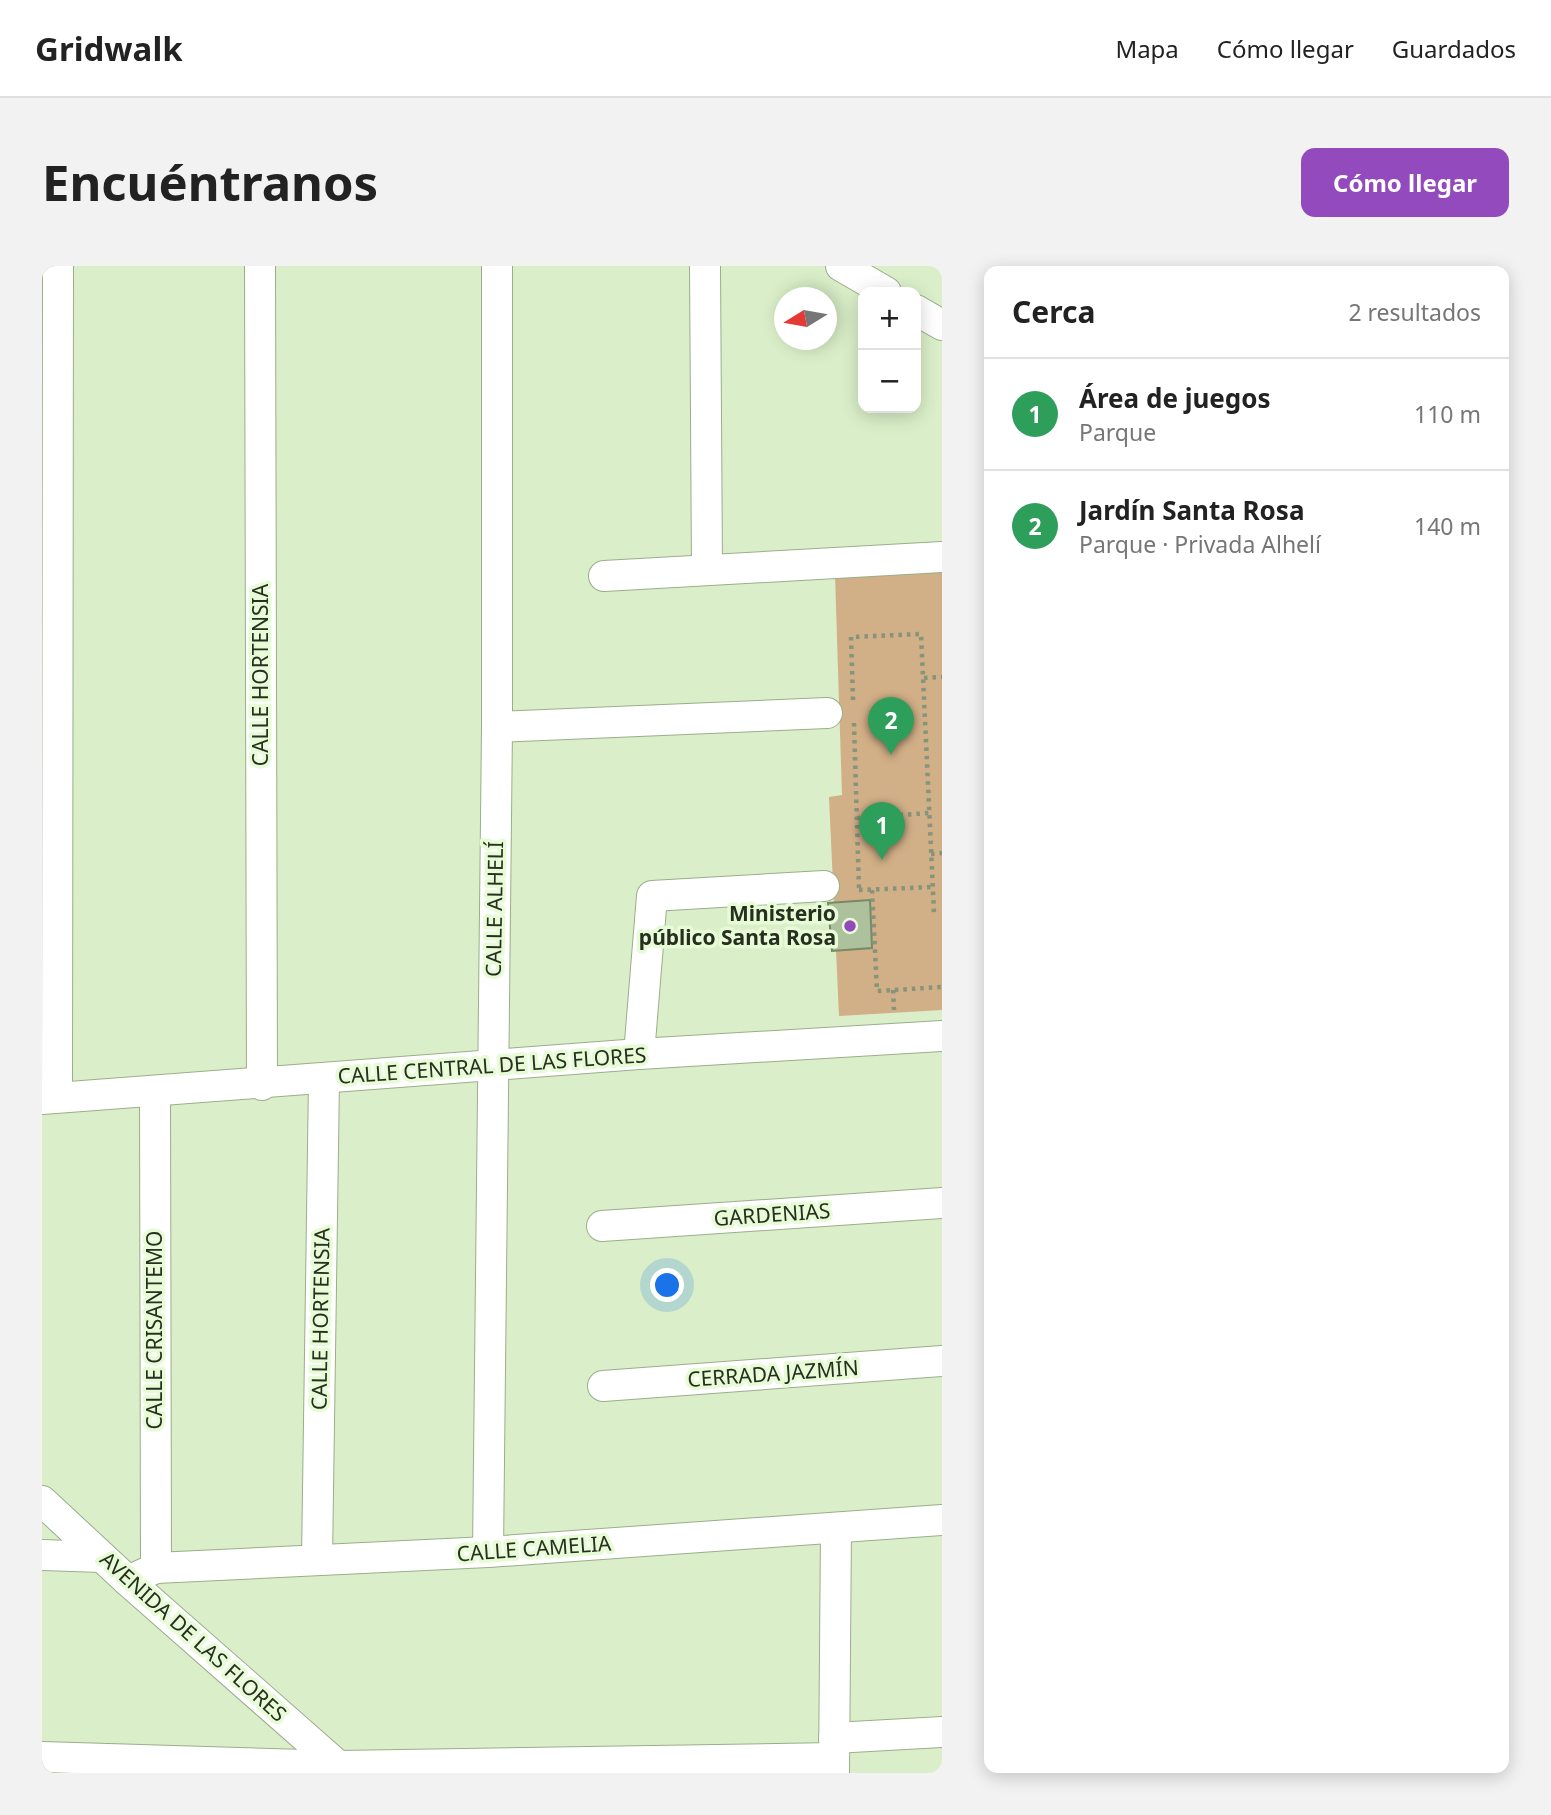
<!DOCTYPE html>
<html lang="es">
<head>
<meta charset="utf-8">
<style>
	:root { --surface:#fff; --page:#f2f2f2; --text:#222; --muted:#767676; --line:#e0e0e0; --accent:#924abc }
	body { margin:0; font-family:"Noto Sans",sans-serif; background:var(--page); color:var(--text) }
	.controls { position:absolute; right:21px; top:21px; display:grid; overflow:hidden; border-radius:14px; box-shadow:0 4px 18px #0003 }
	.controls button { width:63px; height:63px; display:grid; place-items:center; padding:0; border:0; border-bottom:2px solid var(--line); background:var(--surface); color:var(--text); font:35px sans-serif }
	.compass { position:absolute; left:732px; top:21px; width:63px; height:63px; border-radius:50%; background:var(--surface); box-shadow:0 4px 18px #0003; rotate:259deg }
	.you { position:absolute; left:626px; top:1020px; width:24px; height:24px; margin:-18px; border:5px solid #fff; border-radius:50%; background:#1a73e8; box-shadow:0 0 0 10px #1a73e833 }
	.badge { display:grid; place-items:center; width:46px; height:46px; border-radius:50%; background:var(--accent); color:#fff; font-size:23px; font-weight:700 }
	.pin { position:absolute; translate:-50% -58px; filter:drop-shadow(0 2px 4px #0008) }
	.pin::after { content:''; position:absolute; top:37px; width:24px; height:21px; background:inherit; clip-path:polygon(0 0,100% 0,50% 100%) }
	.list { margin:0; padding:0; list-style:none }
	h2 { display:flex; justify-content:space-between; align-items:center; height:91px; margin:0; padding:0 28px; font-size:30px }
	h2 small { font-size:23px; font-weight:400; color:var(--muted) }
	.list li { display:grid; grid-template-columns:46px 1fr auto; gap:21px; align-items:center; box-sizing:border-box; height:112px; padding:0 28px; border-top:2px solid var(--line) }
	.list b { display:block; font-size:26px; white-space:nowrap }
	.list p { margin:0; font-size:23px; white-space:nowrap; color:var(--muted) }
	.list em { font-size:23px; font-style:normal; color:var(--muted) }
	.map { position:relative; flex:none; width:900px; height:1507px; overflow:hidden; border-radius:14px }
	header { display:flex; align-items:center; gap:42px; box-sizing:border-box; height:98px; padding:0 35px; background:var(--surface); border-bottom:2px solid var(--line) }
	header strong { font-size:33px }
	nav { display:flex; gap:38px; margin-inline-start:auto; font-size:24px }
	.intro { display:flex; align-items:center; justify-content:space-between; box-sizing:border-box; height:168px; padding:0 42px }
	h1 { margin:0; font-size:49px }
	.button { padding:18px 32px; border-radius:14px; background:var(--accent); color:#fff; font-size:24px; font-weight:700 }
	main { display:flex; gap:42px; padding:0 42px }
	aside { flex:1; background:var(--surface); border-radius:14px; box-shadow:0 4px 18px #0003 }
	.map>svg:first-child { display:block }
	.green { fill:#d1af87 }
	.building { fill:#adc19c; stroke:#778967; stroke-width:2 }
	.lines { fill:none; stroke-linecap:round; stroke-linejoin:round }
	.minor-casing { stroke:#9aae8a; stroke-width:32 }
	.path { stroke:#85947a; stroke-width:4.5; stroke-dasharray:3.5 5; stroke-linecap:butt }
	.minor { stroke:#fff; stroke-width:30 }
	.poi-dot { fill:#924abc; stroke:#e7fcd6; stroke-width:2.5 }
	.labels { text-anchor:middle; stroke-width:7; stroke-linejoin:round; paint-order:stroke }
	.street-label { font-size:21px; fill:#272f21; stroke:#e7fcd6 }
	.poi-label { font-size:21px; font-weight:bold; fill:#272f21; stroke:#e7fcd6; text-anchor:end }
</style>
</head>
<body>
<header>
<strong>Gridwalk</strong>
<nav><a>Mapa</a><a>Cómo llegar</a><a>Guardados</a></nav>
</header>
<div class="intro"><h1>Encuéntranos</h1><a class="button">Cómo llegar</a></div>
<main>
<div class="map">
<svg width="900" height="1507" viewBox="0 0 900 1507">
	<rect width="100%" height="100%" fill="#daefc9"/>
	<polygon class="green" points="900,305 900,744 797,750 787,531 800,529 793,309"/>
	<polygon class="building" points="828,634 830,682 790,685 786,637"/>
	<g class="lines">
		<defs>
			<g id="minor">
				<polyline points="218,0 220,819"/>
				<polyline points="663,0 665,303"/>
				<polyline points="799,0 844,26"/>
				<polyline points="874,44 900,59"/>
				<polyline points="562,310 900,291"/>
				<polyline points="455,461 785,447"/>
				<polyline points="597,788 610,630 782,620"/>
				<polyline points="113,825 114,1302"/>
				<polyline points="15,831 16,0"/>
				<polyline points="0,833 597,788 900,770"/>
				<polyline points="560,960 900,937"/>
				<polyline points="561,1120 900,1095"/>
				<polyline points="0,1235 86,1315 302,1505"/>
				<polyline points="446,1286 455,461 455,0"/>
				<polyline points="0,1289 60,1291"/>
				<polyline points="275,1294 282,813"/>
				<polyline points="86,1315 114,1302 446,1286 900,1254"/>
				<polyline points="792,1472 900,1466"/>
				<polyline points="0,1491 297,1500 792,1492"/>
				<polyline points="792,1507 794,1262"/>
			</g>
		</defs>
		<use href="#minor" class="minor-casing"/>
		<g class="path">
			<polyline points="882,412 900,411"/>
			<polyline points="811,434 809,371 879,368 892,647"/>
			<polyline points="812,457 817,624"/>
			<polyline points="815,552 887,547"/>
			<polyline points="889,588 900,587"/>
			<polyline points="817,624 891,621"/>
			<polyline points="830,624 835,725 900,721"/>
			<polyline points="851,724 852,744"/>
		</g>
		<use href="#minor" class="minor"/>
	</g>
	<circle class="poi-dot" cx="808" cy="660" r="7"/>
	<g class="labels">
		<g class="street-label">
			<text transform="translate(219 409) rotate(-90)" y="7">CALLE HORTENSIA</text>
			<text transform="translate(453 643) rotate(-89)" y="7">CALLE ALHELÍ</text>
			<text transform="translate(450 800) rotate(-4)" y="7">CALLE CENTRAL DE LAS FLORES</text>
			<text transform="translate(730 949) rotate(-4)" y="7">GARDENIAS</text>
			<text transform="translate(279 1053) rotate(-89)" y="7">CALLE HORTENSIA</text>
			<text transform="translate(113 1064) rotate(-90)" y="7">CALLE CRISANTEMO</text>
			<text transform="translate(731 1108) rotate(-4)" y="7">CERRADA JAZMÍN</text>
			<text transform="translate(492 1283) rotate(-4)" y="7">CALLE CAMELIA</text>
			<text transform="translate(151 1371) rotate(42)" y="7">AVENIDA DE LAS FLORES</text>
		</g>
		<g class="poi-label">
			<text x="794" y="655">Ministerio<tspan x="794" dy="24">público Santa Rosa</tspan></text>
		</g>
	</g>
</svg>
<div class="controls">
<button>+</button>
<button>−</button>
</div>
<svg class="compass" viewBox="-18 -18 36 36"><path d="M0-13l5 13h-10z" fill="#e53935"/><path d="M0 13l5-13h-10z" fill="#767676"/></svg>
<div class="you"></div>
<div class="pin badge" style="left:840px;top:594px;background:#2e9e5b">1</div>
<div class="pin badge" style="left:849px;top:489px;background:#2e9e5b">2</div>
</div>
<aside>
<h2>Cerca<small>2 resultados</small></h2>
<ul class="list">
<li><span class="badge" style="background:#2e9e5b">1</span><div><b>Área de juegos</b><p>Parque</p></div><em>110 m</em></li>
<li><span class="badge" style="background:#2e9e5b">2</span><div><b>Jardín Santa Rosa</b><p>Parque · Privada Alhelí</p></div><em>140 m</em></li>
</ul>
</aside>
</main>
</body>
</html>
